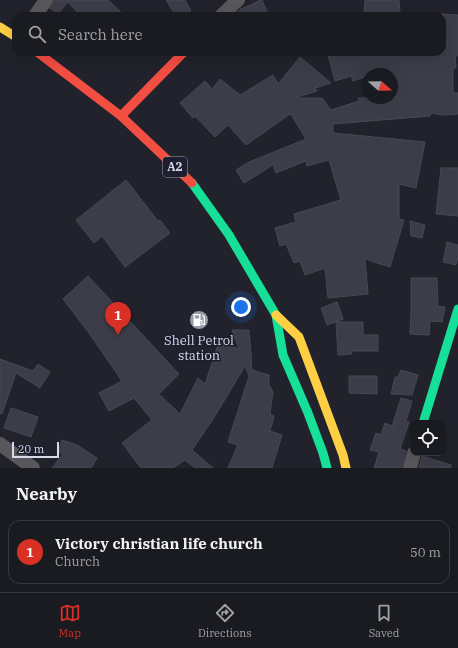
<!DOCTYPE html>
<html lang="en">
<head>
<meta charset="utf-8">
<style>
	:root { --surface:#1a1a21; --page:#27272e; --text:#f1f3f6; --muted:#9fa1a5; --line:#38383f; --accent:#d93025 }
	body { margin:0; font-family:"IBM Plex Serif",serif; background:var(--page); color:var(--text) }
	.controls { position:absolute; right:12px; bottom:12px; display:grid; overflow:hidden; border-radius:8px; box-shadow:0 4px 16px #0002 }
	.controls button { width:36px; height:36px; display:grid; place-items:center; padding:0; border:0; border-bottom:1px solid var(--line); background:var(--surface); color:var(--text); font:20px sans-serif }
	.compass { position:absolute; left:362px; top:68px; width:36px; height:36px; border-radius:50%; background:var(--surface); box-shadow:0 4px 16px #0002; rotate:110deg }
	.scale { position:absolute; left:12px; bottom:10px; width:47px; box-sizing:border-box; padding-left:4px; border:2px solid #d8dae7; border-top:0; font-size:11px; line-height:14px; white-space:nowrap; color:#d8dae7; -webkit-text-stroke:3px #1d1f31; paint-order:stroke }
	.you { position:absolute; left:241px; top:307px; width:14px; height:14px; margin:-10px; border:3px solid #fff; border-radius:50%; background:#1a73e8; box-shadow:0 0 0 6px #1a73e833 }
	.badge { display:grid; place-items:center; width:26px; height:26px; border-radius:50%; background:var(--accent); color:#fff; font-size:13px; font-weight:700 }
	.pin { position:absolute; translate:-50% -33px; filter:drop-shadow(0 1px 2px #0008) }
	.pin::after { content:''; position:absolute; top:21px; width:14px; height:12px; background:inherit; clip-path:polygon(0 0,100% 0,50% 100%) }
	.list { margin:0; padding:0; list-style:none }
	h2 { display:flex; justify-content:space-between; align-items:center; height:52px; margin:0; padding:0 16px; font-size:17px }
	h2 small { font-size:13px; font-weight:400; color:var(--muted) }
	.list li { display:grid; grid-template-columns:26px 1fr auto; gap:12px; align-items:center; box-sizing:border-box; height:64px; margin:0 8px 8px; padding:0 8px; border:1px solid var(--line); border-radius:12px }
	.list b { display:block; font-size:15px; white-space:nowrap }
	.list p { margin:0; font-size:13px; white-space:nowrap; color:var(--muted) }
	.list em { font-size:13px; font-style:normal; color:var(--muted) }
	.icon { flex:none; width:22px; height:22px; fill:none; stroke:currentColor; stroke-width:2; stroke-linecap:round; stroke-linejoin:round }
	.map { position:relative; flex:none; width:458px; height:468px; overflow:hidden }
	.search { position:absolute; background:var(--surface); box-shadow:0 4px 16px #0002; left:12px; right:12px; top:12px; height:44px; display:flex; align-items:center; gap:10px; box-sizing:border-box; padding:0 14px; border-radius:12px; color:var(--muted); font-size:15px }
	.sheet { height:124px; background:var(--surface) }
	nav { display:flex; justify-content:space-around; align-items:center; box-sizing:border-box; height:56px; border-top:1px solid var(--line); background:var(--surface); font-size:11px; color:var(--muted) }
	nav a { display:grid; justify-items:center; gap:2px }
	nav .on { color:var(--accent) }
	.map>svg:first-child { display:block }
	.building { fill:#3c3d49; stroke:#484851 }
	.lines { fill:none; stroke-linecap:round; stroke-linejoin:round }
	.street { stroke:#58585c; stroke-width:14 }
	.fast { stroke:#16e098; stroke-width:9 }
	.slow { stroke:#ffcf43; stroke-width:9 }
	.jam { stroke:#f24e42; stroke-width:9 }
	.labels { text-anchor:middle; stroke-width:3; stroke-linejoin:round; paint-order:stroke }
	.shield { fill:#1d1f31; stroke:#a0a2b0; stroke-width:1 }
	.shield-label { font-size:12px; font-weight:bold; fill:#d8dae7 }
	.poi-label { font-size:13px; fill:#d8dae7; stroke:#1d1f31 }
</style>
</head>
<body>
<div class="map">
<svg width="458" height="468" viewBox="0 0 458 468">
	<rect width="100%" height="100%" fill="#22222c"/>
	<g class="building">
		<polygon points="54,0 108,0 125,16 81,16 68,2 58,14 50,8 53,4"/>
		<polygon points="166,0 185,0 191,11 184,16 176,16"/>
		<polygon points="261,0 262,0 269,16 233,16 241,9"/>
		<polygon points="365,0 399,0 400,12 364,13"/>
		<polygon points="442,14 458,15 458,56 455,55 456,68 453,68 453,93 458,93 458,114 443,115 431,113 430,116 333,124 333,133 425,142 416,188 399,184 399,219 404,220 390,267 365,259 368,294 328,298 325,268 305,275 300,261 294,263 286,244 280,246 275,228 296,222 294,214 341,200 329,160 307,166 306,161 276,173 273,165 244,183 236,170 249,162 306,139 292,116 290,114 246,145 228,125 215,137 195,116 193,118 180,103 205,81 212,89 220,79 240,95 273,75 278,84 300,57 331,83 315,88 317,91 294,98 322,98 331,110 359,101 358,98 392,98 392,74 368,74 368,76 353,81 351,76 335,81 328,55 338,52 442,52"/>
		<polygon points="441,168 458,168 458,216 436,214"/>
		<polygon points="126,180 158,221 160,220 170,233 125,267 102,236 94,243 76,220"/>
		<polygon points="410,221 425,225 422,238 411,236"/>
		<polygon points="447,242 458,245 458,256 456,265 443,262"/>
		<polygon points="88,276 179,374 159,394 180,414 198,378 205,384 219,342 239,349 232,330 249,330 251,354 252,355 251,357 252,370 269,375 269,385 273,392 270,414 274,416 270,431 282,435 272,468 228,468 238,445 228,442 249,376 245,366 215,416 192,450 213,468 195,468 185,460 173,468 141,468 122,443 152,420 134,398 109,411 99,393 122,381 89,333 63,299"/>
		<polygon points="411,278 437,278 438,306 445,307 444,313 442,322 430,321 429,335 410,334 411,311"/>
		<polygon points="337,302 343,319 327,325 321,308"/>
		<polygon points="336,322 363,322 363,335 378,335 378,351 351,351 352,354 338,355"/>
		<polygon points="0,359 33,371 38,364 50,372 40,388 16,373 2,414 0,413"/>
		<polygon points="401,370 418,375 412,395 391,394 395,377 398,377"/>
		<polygon points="349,376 377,376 377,394 349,393"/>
		<polygon points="401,398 412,401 406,421 409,422 400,449 406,451 402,468 374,468 379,452 370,450 376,433 381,435 385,423 392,426"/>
		<polygon points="11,408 38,417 31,437 4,428"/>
		<polygon points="62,440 77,445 97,458 91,468 52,468 63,454 58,452"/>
		<polygon points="422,456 451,465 451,468 419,468"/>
	</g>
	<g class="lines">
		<g class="street">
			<polyline points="35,16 46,0"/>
			<polyline points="221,16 238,0"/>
			<polyline points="0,444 33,468"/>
			<polyline points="410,468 414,453"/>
		</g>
		<g class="fast">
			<polyline points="192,183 229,235 276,315"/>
			<polyline points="276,315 283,355 308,413 323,453 327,468"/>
			<polyline points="423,423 458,309"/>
		</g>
		<g class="slow">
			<polyline points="0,27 16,37"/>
			<polyline points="276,315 299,337 343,455 346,468"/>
		</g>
		<g class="jam">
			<polyline points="37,52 121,116 192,183"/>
			<polyline points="121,116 184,52"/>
		</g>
	</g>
	<defs>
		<symbol id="fuel-disc" viewBox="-11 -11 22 22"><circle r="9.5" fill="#989aa6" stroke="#1d1f31"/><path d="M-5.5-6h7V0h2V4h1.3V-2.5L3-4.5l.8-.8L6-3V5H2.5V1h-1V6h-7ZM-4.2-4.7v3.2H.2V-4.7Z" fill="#fff"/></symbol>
	</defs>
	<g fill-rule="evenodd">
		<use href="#fuel-disc" x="188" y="309" width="22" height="22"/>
	</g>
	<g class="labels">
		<rect class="shield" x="163" y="157" width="24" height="20" rx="3"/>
		<g class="shield-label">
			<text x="175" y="171">A2</text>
		</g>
		<g class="poi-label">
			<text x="199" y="345">Shell Petrol<tspan x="199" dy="15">station</tspan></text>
		</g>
	</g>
</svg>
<div class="controls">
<button><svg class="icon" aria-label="locate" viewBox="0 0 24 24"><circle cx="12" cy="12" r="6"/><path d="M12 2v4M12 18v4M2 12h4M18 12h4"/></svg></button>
</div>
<svg class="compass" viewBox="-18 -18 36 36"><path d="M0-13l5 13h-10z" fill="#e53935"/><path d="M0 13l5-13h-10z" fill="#9fa1a5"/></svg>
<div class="scale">20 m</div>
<div class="you"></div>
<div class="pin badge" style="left:118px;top:335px">1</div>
<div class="search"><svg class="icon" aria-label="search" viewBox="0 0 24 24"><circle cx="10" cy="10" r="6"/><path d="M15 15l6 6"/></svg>Search here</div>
</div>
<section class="sheet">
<h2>Nearby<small></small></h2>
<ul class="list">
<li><span class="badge">1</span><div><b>Victory christian life church</b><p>Church</p></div><em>50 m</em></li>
</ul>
</section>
<nav>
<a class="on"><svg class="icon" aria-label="map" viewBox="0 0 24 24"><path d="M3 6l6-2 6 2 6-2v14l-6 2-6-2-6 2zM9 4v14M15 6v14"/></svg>Map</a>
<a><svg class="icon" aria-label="directions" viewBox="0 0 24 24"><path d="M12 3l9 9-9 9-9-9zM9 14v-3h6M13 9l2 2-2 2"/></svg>Directions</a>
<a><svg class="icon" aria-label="saved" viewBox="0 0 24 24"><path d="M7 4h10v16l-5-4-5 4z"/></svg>Saved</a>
</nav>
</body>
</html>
